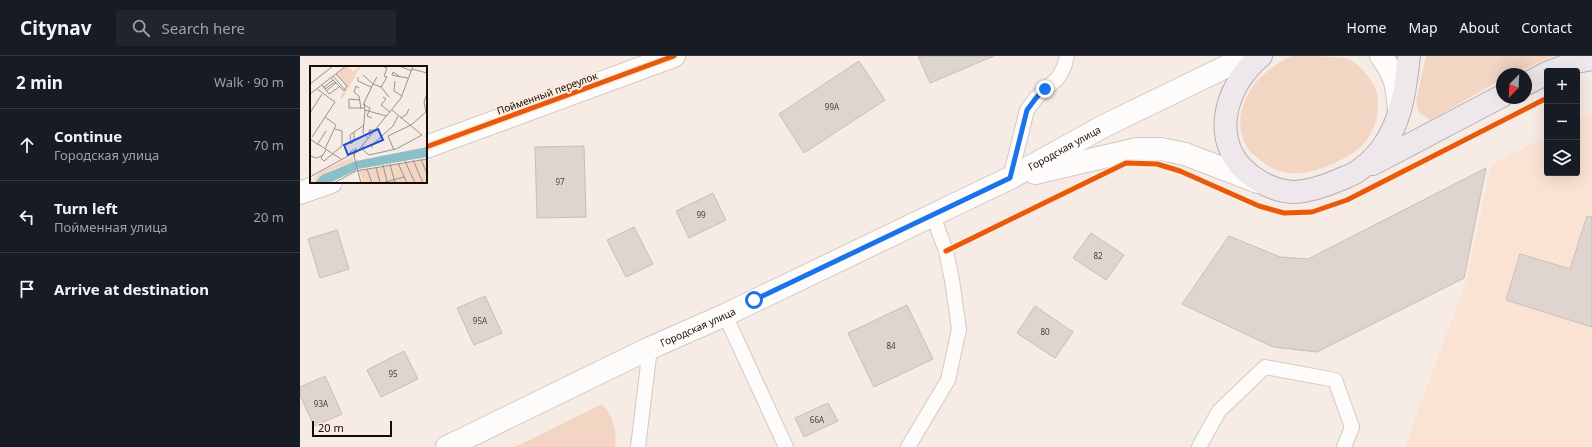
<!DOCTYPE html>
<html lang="en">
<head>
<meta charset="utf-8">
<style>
	:root { --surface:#171b24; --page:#20242c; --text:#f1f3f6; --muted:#9ea1a6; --line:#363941 }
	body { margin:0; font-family:"Noto Sans",sans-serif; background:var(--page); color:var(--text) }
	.controls { position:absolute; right:12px; top:12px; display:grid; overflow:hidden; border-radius:4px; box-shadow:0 4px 16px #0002 }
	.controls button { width:36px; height:36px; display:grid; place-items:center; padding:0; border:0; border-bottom:1px solid var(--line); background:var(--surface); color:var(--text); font:20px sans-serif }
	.compass { position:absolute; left:1196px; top:12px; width:36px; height:36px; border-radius:50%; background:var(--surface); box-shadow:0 4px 16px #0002; rotate:204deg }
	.scale { position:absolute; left:12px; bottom:10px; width:80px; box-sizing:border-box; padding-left:4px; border:2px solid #150c06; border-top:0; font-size:11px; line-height:14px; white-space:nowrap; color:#150c06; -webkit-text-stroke:3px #fcebdf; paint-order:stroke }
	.stop { position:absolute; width:12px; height:12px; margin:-9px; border:3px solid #1a73e8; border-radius:50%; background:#fff }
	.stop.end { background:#1a73e8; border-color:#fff; box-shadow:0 1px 4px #0008 }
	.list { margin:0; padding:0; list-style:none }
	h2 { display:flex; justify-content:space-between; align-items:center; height:52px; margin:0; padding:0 16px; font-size:17px }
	h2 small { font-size:13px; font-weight:400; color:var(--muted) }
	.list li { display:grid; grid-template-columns:26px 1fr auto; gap:12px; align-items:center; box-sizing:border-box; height:72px; padding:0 16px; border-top:1px solid var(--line) }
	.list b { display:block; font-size:15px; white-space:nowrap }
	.list p { margin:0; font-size:13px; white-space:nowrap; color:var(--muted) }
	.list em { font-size:13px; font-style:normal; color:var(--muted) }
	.icon { flex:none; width:22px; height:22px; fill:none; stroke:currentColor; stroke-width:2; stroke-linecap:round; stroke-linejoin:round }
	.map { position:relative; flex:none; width:1292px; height:391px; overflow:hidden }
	header { display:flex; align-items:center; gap:24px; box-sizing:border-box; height:56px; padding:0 20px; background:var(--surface); border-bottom:1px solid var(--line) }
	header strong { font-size:19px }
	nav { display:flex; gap:22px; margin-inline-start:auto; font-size:14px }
	.search { width:280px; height:36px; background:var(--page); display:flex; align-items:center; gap:10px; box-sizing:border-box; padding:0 14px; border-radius:4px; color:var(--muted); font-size:15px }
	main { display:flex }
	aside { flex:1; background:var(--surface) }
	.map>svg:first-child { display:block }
	.built { fill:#fbe3d3 }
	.green { fill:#f2d5c2 }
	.building { fill:#dfd5d0; stroke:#c8beb8 }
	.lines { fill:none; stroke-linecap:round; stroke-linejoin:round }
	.service-casing { stroke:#d2c9c2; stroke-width:16 }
	.minor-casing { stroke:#d2c9c2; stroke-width:24 }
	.secondary-casing { stroke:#d2c9c2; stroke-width:24 }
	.trunk-casing { stroke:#b8acb0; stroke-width:24 }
	.service { stroke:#fefcfb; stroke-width:14 }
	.minor { stroke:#fefcfb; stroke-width:22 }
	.secondary { stroke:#fefcfb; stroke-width:22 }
	.trunk { stroke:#eee8ec; stroke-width:22 }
	.cycleway-casing { stroke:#fcebdf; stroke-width:8 }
	.cycleway { stroke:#e8590c; stroke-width:5 }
	.route { stroke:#1a73e8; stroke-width:5 }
	.labels { text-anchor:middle; stroke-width:4; stroke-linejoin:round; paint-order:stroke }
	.number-label { font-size:8px; fill:#483e38 }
	.street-label { font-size:10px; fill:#150c06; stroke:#fcebdf }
	.inset-road { fill:none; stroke:#9c928c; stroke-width:1 }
	.view { fill:#1d4ed8; fill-opacity:0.15; stroke:#1d4ed8; stroke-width:2 }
	.inset-edge { fill:none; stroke:#150c06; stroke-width:2 }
</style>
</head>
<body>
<header>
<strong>Citynav</strong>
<div class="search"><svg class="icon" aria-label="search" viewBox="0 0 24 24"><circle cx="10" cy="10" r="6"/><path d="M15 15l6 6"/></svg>Search here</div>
<nav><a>Home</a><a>Map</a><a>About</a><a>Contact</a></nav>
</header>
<main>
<aside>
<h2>2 min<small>Walk · 90 m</small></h2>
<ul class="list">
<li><svg class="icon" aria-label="ahead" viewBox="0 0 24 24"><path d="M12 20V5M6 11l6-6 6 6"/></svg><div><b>Continue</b><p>Городская улица</p></div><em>70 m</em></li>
<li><svg class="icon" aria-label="left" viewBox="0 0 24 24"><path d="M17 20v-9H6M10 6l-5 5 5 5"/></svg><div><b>Turn left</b><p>Пойменная улица</p></div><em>20 m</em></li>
<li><svg class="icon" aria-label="arrive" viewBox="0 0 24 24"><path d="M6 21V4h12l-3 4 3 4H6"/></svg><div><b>Arrive at destination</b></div></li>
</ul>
</aside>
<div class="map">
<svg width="1292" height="391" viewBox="0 0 1292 391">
	<rect width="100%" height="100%" fill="#f6ece5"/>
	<polygon class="built" points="1292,57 1292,391 1105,391 1166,225 1191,109 1247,80 1247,117 1277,117 1277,64"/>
	<g class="green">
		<path d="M992 0C1005 0 1038 0 1049 3 1059 8 1075 26 1077 37 1081 57 1074 81 1057 94 1040 107 1005 122 984 116 973 114 966 109 958 102 954 99 949 95 947 91 931 65 946 31 969 14 976 9 983 3 992 0Z"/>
		<polygon points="1126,0 1254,0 1213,18 1202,18 1202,23 1131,64 1119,57 1116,45"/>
		<path d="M302 348C314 361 317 374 315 391H215Z"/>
	</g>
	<g class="building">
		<polygon points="618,0 694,0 630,27"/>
		<polygon points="559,5 585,44 504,97 479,58"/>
		<polygon points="284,90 286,161 237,162 235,91"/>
		<polygon points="1186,112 1164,222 1017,296 973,291 882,248 929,180 980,201 1008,203"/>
		<polygon points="413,137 426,164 389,182 376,155"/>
		<polygon points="1287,160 1292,161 1292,271 1206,244 1220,198 1270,213"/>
		<polygon points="334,171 353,208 326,221 307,184"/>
		<polygon points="37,174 49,213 20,222 8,183"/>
		<polygon points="791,177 824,199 806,224 773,202"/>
		<polygon points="185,240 202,277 174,289 157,252"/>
		<polygon points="607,249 633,303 574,331 548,277"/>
		<polygon points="735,250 773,276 755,302 717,277"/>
		<polygon points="104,295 118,323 81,341 67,314"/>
		<polygon points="25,320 42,358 14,370 0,339 0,331"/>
		<polygon points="528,347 538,365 504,381 495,362"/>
	</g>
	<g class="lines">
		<defs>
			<g id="service">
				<polyline points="710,122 727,54 736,42 758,22 764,11 767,0"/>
				<polyline points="425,259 486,391"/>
				<polyline points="338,391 350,292"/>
				<polyline points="608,391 648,324 659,273 652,224 646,195 633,160"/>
				<polyline points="899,391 919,355 965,311 1035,324 1052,371 1044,391"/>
			</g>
			<g id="minor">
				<polyline points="126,91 374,0"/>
				<polyline points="0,137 31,126"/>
			</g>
			<g id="secondary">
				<path d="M1081 0C1096 20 1097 30 1099 54"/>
				<polyline points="735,117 837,93 861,93 885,98 958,126"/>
				<path id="s1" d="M147 391 350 292 425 259 710 122 804 70 948 0"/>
			</g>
			<g id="trunk">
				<path d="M961 0C922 32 908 92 956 123 968 131 981 136 995 136 1011 135 1025 130 1039 124 1045 121 1053 119 1058 115 1071 106 1083 93 1090 79 1103 55 1106 26 1109 0"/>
				<polyline points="1252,15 1276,6 1292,3"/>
				<polyline points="1226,28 1247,17"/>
				<polyline points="1073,108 1202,40"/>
			</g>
		</defs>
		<use href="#service" class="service-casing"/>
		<use href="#minor" class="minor-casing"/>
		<use href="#secondary" class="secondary-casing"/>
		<use href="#trunk" class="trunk-casing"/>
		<use href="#service" class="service"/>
		<use href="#minor" class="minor"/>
		<use href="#secondary" class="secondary"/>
		<use href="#trunk" class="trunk"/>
		<defs>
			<g id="cycleway">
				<polyline points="126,91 374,0"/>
				<polyline points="646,195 826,107 857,108 880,115 959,150 984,157 1012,156 1047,144 1247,42"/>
			</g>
		</defs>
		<use href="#cycleway" class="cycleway-casing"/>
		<use href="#cycleway" class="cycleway"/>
	</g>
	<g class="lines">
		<polyline class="route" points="454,244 710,122 727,54 736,42 745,33"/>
	</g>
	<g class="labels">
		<g class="number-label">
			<text x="532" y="54">99А</text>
			<text x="260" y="129">97</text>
			<text x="401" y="162">99</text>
			<text x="798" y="203">82</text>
			<text x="180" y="268">95А</text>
			<text x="745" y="279">80</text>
			<text x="591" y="293">84</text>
			<text x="93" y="321">95</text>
			<text x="21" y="351">93А</text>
			<text x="517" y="367">66А</text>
		</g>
		<g class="street-label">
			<text transform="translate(247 37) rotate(-20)" y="4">Пойменный переулок</text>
			<text dy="4" stroke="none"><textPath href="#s1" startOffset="686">Городская улица</textPath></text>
			<text dy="4" stroke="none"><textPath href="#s1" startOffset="278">Городская улица</textPath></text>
		</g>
	</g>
	<g transform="translate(10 10)">
		<rect width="117" height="117" fill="#f6ece5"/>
		<path d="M37 0 43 5 51 0 32 33 30 31 37 22 27 8ZM42 91 44 96 24 103 0 117 12 105ZM117 93V114L113 117H53L49 104Z" fill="#f2d5c2"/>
		<path d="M117 81V91L48 103 20 117H4L12 109 46 95Z" fill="#8abec9"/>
		<path class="inset-road" d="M89 0 102 5M102 3 117 7M53 9 63 18 54 37 55 44 76 50M23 10 35 24M89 10 83 6 82 9 86 10 98 12M48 11V15L61 21M67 11 63 18 71 21 77 11 74 10 77 2 72 0M21 12 34 25 37 20 26 8M85 15 84 25 92 30M0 18 23 0M12 19 19 28 29 21M71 21 79 31M13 22 23 14M49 22 46 20 44 26 49 30 51 43M15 23 25 16M16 25 26 17M0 28 36 0M73 31 76 33 71 39 80 46M49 34 39 33V42H54M53 38 60 42 57 50 62 52M55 44 53 67 58 72M82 44 112 69M116 46 114 36 117 27M0 47 12 28M90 52 96 49 99 43M44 66V75L41 78 40 69 44 66 50 62 54 59M60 70 59 64H65M78 70 101 59 117 45M78 70 84 84M2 71 25 36 7 23M0 73 31 93M7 79 16 65M53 80V84L59 89 86 83 112 69M62 82V79L83 60 88 50M15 83 26 59 15 51M16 84 11 92 14 95 32 80V65L25 63M44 87 47 86 91 32 103 0M0 90 7 92 13 89M44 91 46 82 43 86 51 117M111 93 117 108M103 94 113 117M95 95 105 117M88 97 97 117M80 98 85 117M73 99 77 116M66 101 70 117M57 103 62 117M0 111 38 90 43 83M24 117 46 105 117 93M72 117 94 111"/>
		<path class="view" d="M68 63 73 74 38 89 34 79Z"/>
		<rect width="117" height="117" class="inset-edge"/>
	</g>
</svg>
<div class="controls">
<button>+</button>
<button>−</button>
<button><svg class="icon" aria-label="layers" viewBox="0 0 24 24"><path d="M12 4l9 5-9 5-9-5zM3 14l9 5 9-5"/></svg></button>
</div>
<svg class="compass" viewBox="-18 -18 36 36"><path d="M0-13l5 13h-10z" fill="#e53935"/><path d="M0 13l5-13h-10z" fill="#9ea1a6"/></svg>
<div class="scale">20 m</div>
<div class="stop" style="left:454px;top:244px"></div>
<div class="stop end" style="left:745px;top:33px"></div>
</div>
</main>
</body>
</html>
